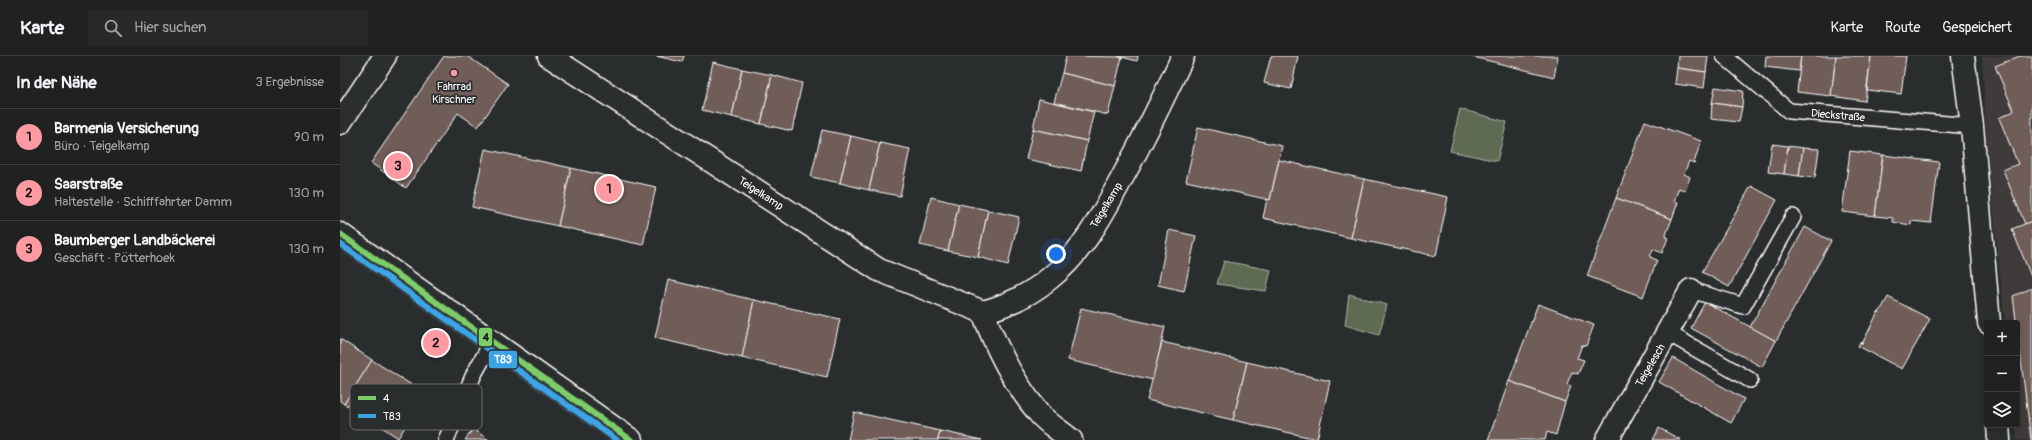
<!DOCTYPE html>
<html lang="de">
<head>
<meta charset="utf-8">
<style>
	:root { --surface:#202222; --page:#282a2a; --text:#f1f3f6; --muted:#a2a4a5; --line:#3d3f40; --accent:#ff9aa2 }
	body { margin:0; font-family:Pangolin,sans-serif; background:var(--page); color:var(--text) }
	.controls { position:absolute; right:12px; bottom:12px; display:grid; overflow:hidden; border-radius:4px; box-shadow:0 2px 6px #0003 }
	.controls button { width:36px; height:36px; display:grid; place-items:center; padding:0; border:0; border-bottom:1px solid var(--line); background:var(--surface); color:var(--text); font:20px sans-serif }
	.you { position:absolute; left:716px; top:198px; width:14px; height:14px; margin:-10px; border:3px solid #fff; border-radius:50%; background:#1a73e8; box-shadow:0 0 0 6px #1a73e833 }
	.badge { display:grid; place-items:center; width:26px; height:26px; border-radius:50%; background:var(--accent); color:#111; font-size:13px; font-weight:700 }
	.pin { position:absolute; translate:-50% -50%; border:2px solid #fff; box-shadow:0 1px 4px #0006 }
	.list { margin:0; padding:0; list-style:none }
	h2 { display:flex; justify-content:space-between; align-items:center; height:52px; margin:0; padding:0 16px; font-size:17px }
	h2 small { font-size:13px; font-weight:400; color:var(--muted) }
	.list li { display:grid; grid-template-columns:26px 1fr auto; gap:12px; align-items:center; box-sizing:border-box; height:56px; padding:0 16px; border-top:1px solid var(--line) }
	.list b { display:block; font-size:15px; white-space:nowrap }
	.list p { margin:0; font-size:13px; white-space:nowrap; color:var(--muted) }
	.list em { font-size:13px; font-style:normal; color:var(--muted) }
	.icon { flex:none; width:22px; height:22px; fill:none; stroke:currentColor; stroke-width:2; stroke-linecap:round; stroke-linejoin:round }
	.map { position:relative; flex:none; width:1692px; height:384px; overflow:hidden }
	header { display:flex; align-items:center; gap:24px; box-sizing:border-box; height:56px; padding:0 20px; background:var(--surface); border-bottom:1px solid var(--line) }
	header strong { font-size:19px }
	nav { display:flex; gap:22px; margin-inline-start:auto; font-size:14px }
	.search { width:280px; height:36px; background:var(--page); display:flex; align-items:center; gap:10px; box-sizing:border-box; padding:0 14px; border-radius:4px; color:var(--muted); font-size:15px }
	main { display:flex }
	aside { flex:1; background:var(--surface) }
	.map>svg:first-child { display:block }
	.built { fill:#3f3b3b }
	.green { fill:#5e6a52; stroke:#aeb4a8 }
	.building { fill:#6f5d58; stroke:#fff }
	.lines { fill:none; stroke-linecap:round; stroke-linejoin:round }
	.lane-casing { stroke:#fff; stroke-width:18 }
	.street-casing { stroke:#fff; stroke-width:25 }
	.secondary-casing { stroke:#fff; stroke-width:25 }
	.lane { stroke:#2a2d2e; stroke-width:15 }
	.street { stroke:#2a2d2e; stroke-width:22 }
	.secondary { stroke:#2a2d2e; stroke-width:22 }
	.bus-1-casing { stroke:#2a2d2e; stroke-width:9 }
	.bus-2-casing { stroke:#2a2d2e; stroke-width:9 }
	.bus-1 { stroke:#7dce69; stroke-width:6 }
	.bus-2 { stroke:#3ca4e5; stroke-width:6 }
	.poi-dot { fill:#ff9aa2; stroke:#2a2d2e; stroke-width:1.5 }
	.labels { text-anchor:middle; stroke-width:3.5; stroke-linejoin:round; paint-order:stroke }
	.poi-label { font-size:11px; fill:#fff; stroke:#2a2d2e }
	.street-label { font-size:11px; fill:#fff; stroke:#2a2d2e }
	.key { fill:#2a2d2e; stroke:#6a6c6d; stroke-width:1 }
	.key-label { font-size:11px; fill:#fff }
	.line-badge { stroke:#2a2d2e; stroke-width:1.5 }
	.badge-label { font-size:11px; text-anchor:middle; font-weight:bold; fill:#fff }
	.pale-badge-label { font-size:11px; text-anchor:middle; font-weight:bold; fill:#111 }
</style>
</head>
<body>
<header>
<strong>Karte</strong>
<div class="search"><svg class="icon" aria-label="search" viewBox="0 0 24 24"><circle cx="10" cy="10" r="6"/><path d="M15 15l6 6"/></svg>Hier suchen</div>
<nav><a>Karte</a><a>Route</a><a>Gespeichert</a></nav>
</header>
<main>
<aside>
<h2>In der Nähe<small>3 Ergebnisse</small></h2>
<ul class="list">
<li><span class="badge">1</span><div><b>Barmenia Versicherung</b><p>Büro · Teigelkamp</p></div><em>90 m</em></li>
<li><span class="badge">2</span><div><b>Saarstraße</b><p>Haltestelle · Schifffahrter Damm</p></div><em>130 m</em></li>
<li><span class="badge">3</span><div><b>Baumberger Landbäckerei</b><p>Geschäft · Pötterhoek</p></div><em>130 m</em></li>
</ul>
</aside>
<div class="map">
<svg width="1692" height="384" viewBox="0 0 1692 384">
	<rect width="100%" height="100%" fill="#2a2d2e"/>
	<filter id="ink" filterUnits="userSpaceOnUse"><feTurbulence type="fractalNoise" baseFrequency=".025" numOctaves="2"/><feDisplacementMap in="SourceGraphic" scale="8" xChannelSelector="R" yChannelSelector="G"/><feConvolveMatrix kernelMatrix="1 2 1 2 8 2 1 2 1" color-interpolation-filters="sRGB"/></filter>
	<g filter="url(#ink)">
		<polygon class="built" points="1642,0 1692,0 1692,384 1677,384 1676,369 1677,369 1677,267 1665,267 1647,91"/>
		<g class="green">
			<polygon points="1120,53 1167,66 1157,105 1110,95"/>
			<polygon points="884,205 931,214 926,235 877,228"/>
			<polygon points="1009,238 1047,249 1039,279 1005,269"/>
		</g>
		<g class="building">
			<polygon points="104,0 127,0 168,28 138,71 118,57 66,132 31,107"/>
			<polygon points="316,0 344,0 342,6"/>
			<polygon points="726,0 782,1 775,30 722,17"/>
			<polygon points="778,0 798,0 797,5"/>
			<polygon points="931,0 958,0 951,33 924,27"/>
			<polygon points="1129,0 1218,0 1214,21"/>
			<polygon points="1338,0 1368,0 1366,16 1337,12"/>
			<polygon points="1426,0 1461,0 1459,15 1425,11"/>
			<polygon points="1461,0 1496,0 1491,40 1457,36"/>
			<polygon points="1496,0 1531,0 1525,45 1491,40"/>
			<polygon points="1531,0 1566,0 1561,38 1527,34"/>
			<polygon points="1680,0 1692,0 1692,165 1685,168 1663,114 1678,108 1659,62 1674,55 1655,10"/>
			<polygon points="373,6 402,13 392,61 362,54"/>
			<polygon points="1337,12 1366,16 1364,32 1335,28"/>
			<polygon points="402,13 432,19 421,68 392,61"/>
			<polygon points="722,17 775,30 768,59 714,46"/>
			<polygon points="432,19 462,27 452,75 421,68"/>
			<polygon points="1375,31 1403,35 1402,51 1372,47"/>
			<polygon points="699,43 754,56 747,85 693,73"/>
			<polygon points="1372,47 1402,51 1399,66 1371,63"/>
			<polygon points="1305,65 1361,85 1354,107 1349,105 1344,118 1350,121 1345,135 1339,132 1334,145 1338,146 1332,163 1276,142"/>
			<polygon points="858,71 942,90 930,144 846,125"/>
			<polygon points="693,73 747,85 741,115 686,103"/>
			<polygon points="482,74 511,80 500,127 471,121"/>
			<polygon points="511,80 540,87 529,134 500,127"/>
			<polygon points="540,87 570,93 560,140 529,134"/>
			<polygon points="1432,88 1448,90 1444,118 1428,116"/>
			<polygon points="1448,90 1463,92 1459,120 1444,118"/>
			<polygon points="1463,92 1479,93 1475,122 1459,120"/>
			<polygon points="145,93 231,112 218,170 132,151"/>
			<polygon points="1510,95 1543,99 1535,160 1502,156"/>
			<polygon points="1543,99 1599,106 1591,167 1571,165 1571,169 1553,166 1553,162 1535,160"/>
			<polygon points="939,104 1024,123 1011,182 923,162 927,143 930,144"/>
			<polygon points="231,112 316,131 303,189 218,170"/>
			<polygon points="1024,123 1108,141 1096,200 1011,182"/>
			<polygon points="1411,130 1437,144 1389,231 1362,216"/>
			<polygon points="591,141 619,148 608,195 580,189"/>
			<polygon points="1276,142 1332,163 1325,181 1328,182 1322,197 1313,193 1310,201 1317,204 1303,241 1247,220"/>
			<polygon points="619,148 648,154 638,201 608,195"/>
			<polygon points="648,154 679,161 668,209 638,201"/>
			<polygon points="1692,165 1692,223 1672,173"/>
			<polygon points="1465,171 1491,185 1436,285 1410,271"/>
			<polygon points="829,174 856,180 844,235 818,229"/>
			<polygon points="328,224 414,244 402,302 315,282"/>
			<polygon points="1692,232 1692,384 1691,384 1673,240"/>
			<polygon points="1548,241 1590,263 1562,313 1518,290 1520,286 1522,288 1538,256 1539,257"/>
			<polygon points="414,244 500,263 487,321 402,302"/>
			<polygon points="1365,246 1436,285 1422,311 1351,272"/>
			<polygon points="1198,248 1254,269 1246,290 1242,289 1237,302 1244,304 1238,318 1232,316 1227,328 1231,330 1225,346 1169,325"/>
			<polygon points="741,252 825,271 813,324 728,304"/>
			<polygon points="0,283 32,304 4,348 0,345"/>
			<polygon points="822,286 907,306 893,364 807,344"/>
			<polygon points="1333,302 1404,343 1391,367 1319,326"/>
			<polygon points="32,304 86,338 58,382 8,348 7,350 4,348"/>
			<polygon points="907,306 990,325 977,383 893,364"/>
			<polygon points="1169,325 1225,346 1216,379 1207,376 1205,384 1148,384"/>
			<polygon points="514,356 600,375 598,384 508,384"/>
			<polygon points="1319,372 1341,384 1313,384"/>
			<polygon points="133,373 149,384 125,384"/>
			<polygon points="600,375 642,384 598,384"/>
		</g>
		<g class="lines">
			<defs>
				<g id="lane">
					<polyline points="1384,0 1449,55 1632,70"/>
					<polyline points="1351,234 1403,250 1453,161"/>
					<polyline points="1328,277 1410,324"/>
					<polyline points="106,384 134,318 152,286"/>
				</g>
				<g id="street">
					<path d="M209 0 539 214 643 256C656 292 673 326 698 356 706 367 721 375 731 384"/>
					<polyline points="1623,0 1632,70 1649,267"/>
					<polyline points="0,67 45,0"/>
					<path d="M643 256C668 249 690 239 710 222 742 197 763 158 782 122 804 82 824 41 843 0"/>
					<polyline points="1658,369 1659,384"/>
					<polyline points="1267,384 1351,234"/>
				</g>
				<polyline id="secondary" points="0,178 291,384"/>
			</defs>
			<use href="#lane" class="lane-casing"/>
			<use href="#street" class="street-casing"/>
			<use href="#secondary" class="secondary-casing"/>
			<use href="#lane" class="lane"/>
			<use href="#street" class="street"/>
			<use href="#secondary" class="secondary"/>
			<defs>
				<polyline id="bus-1" points="0,178 291,384"/>
				<polyline id="bus-2" points="0,188 277,384"/>
			</defs>
			<use href="#bus-1" class="bus-1-casing"/>
			<use href="#bus-2" class="bus-2-casing"/>
			<use href="#bus-1" class="bus-1"/>
			<use href="#bus-2" class="bus-2"/>
		</g>
	</g>
	<circle class="poi-dot" cx="114" cy="17" r="4"/>
	<g class="labels">
		<g class="poi-label">
			<text x="114" y="34">Fahrrad<tspan x="114" dy="13">Kirschner</tspan></text>
		</g>
		<g class="street-label">
			<text transform="translate(1498 59) rotate(5)" y="4">Dieckstraße</text>
			<text transform="translate(421 137) rotate(33)" y="4">Teigelkamp</text>
			<text transform="translate(766 149) rotate(-59)" y="4">Teigelkamp</text>
			<text transform="translate(1310 309) rotate(-60)" y="4">Teigelesch</text>
		</g>
	</g>
	<rect x="10" y="328" width="132" height="46" rx="6" class="key"/>
	<rect x="18" y="340" width="18" height="4" fill="#7dce69"/>
	<rect x="18" y="358" width="18" height="4" fill="#3ca4e5"/>
	<g class="key-label">
		<text x="43" y="346">4</text>
		<text x="43" y="364">T83</text>
	</g>
	<g class="line-badge">
		<rect x="138" y="271" width="15" height="20" rx="4" fill="#7dce69"/>
		<rect x="148" y="294" width="30" height="19" rx="4" fill="#3ca4e5"/>
	</g>
	<g class="badge-label">
		<text x="163" y="307">T83</text>
	</g>
	<g class="pale-badge-label">
		<text x="146" y="285">4</text>
	</g>
</svg>
<div class="controls">
<button>+</button>
<button>−</button>
<button><svg class="icon" aria-label="layers" viewBox="0 0 24 24"><path d="M12 4l9 5-9 5-9-5zM3 14l9 5 9-5"/></svg></button>
</div>
<div class="you"></div>
<div class="pin badge" style="left:269px;top:133px">1</div>
<div class="pin badge" style="left:96px;top:287px">2</div>
<div class="pin badge" style="left:58px;top:110px">3</div>
</div>
</main>
</body>
</html>
